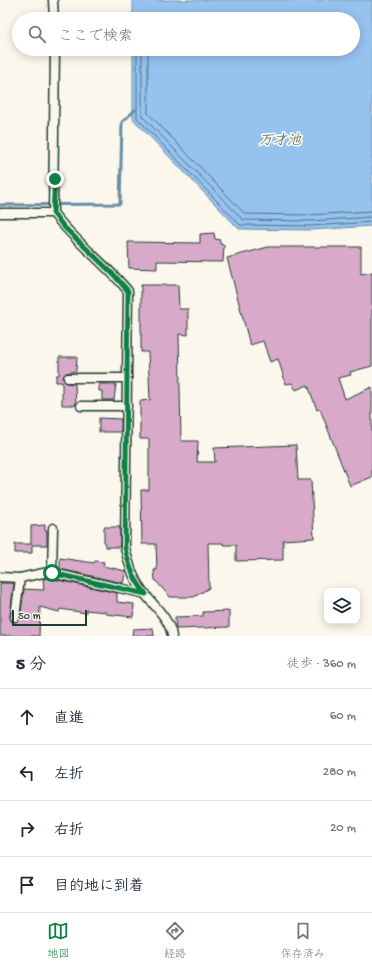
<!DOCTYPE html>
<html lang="ja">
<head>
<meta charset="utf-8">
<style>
	:root { --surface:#fff; --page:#f6f6f7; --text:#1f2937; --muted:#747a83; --line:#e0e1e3; --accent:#0b8043 }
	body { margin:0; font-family:"Gochi Hand","Klee One",sans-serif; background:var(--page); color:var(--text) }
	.controls { position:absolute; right:12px; bottom:12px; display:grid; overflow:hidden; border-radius:8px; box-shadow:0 2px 10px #0003 }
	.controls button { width:36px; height:36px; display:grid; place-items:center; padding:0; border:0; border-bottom:1px solid var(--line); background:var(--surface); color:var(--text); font:20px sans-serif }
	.scale { position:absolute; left:12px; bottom:10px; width:75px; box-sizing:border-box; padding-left:4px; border:2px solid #1f3d34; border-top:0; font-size:11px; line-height:14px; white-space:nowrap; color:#1f3d34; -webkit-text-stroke:3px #fbf7ec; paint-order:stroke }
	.stop { position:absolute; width:12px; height:12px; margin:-9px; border:3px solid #0b8043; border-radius:50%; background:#fff }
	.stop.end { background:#0b8043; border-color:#fff; box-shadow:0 1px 4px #0008 }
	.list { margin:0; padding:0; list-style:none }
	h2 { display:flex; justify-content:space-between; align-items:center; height:52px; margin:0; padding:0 16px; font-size:17px }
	h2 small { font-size:13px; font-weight:400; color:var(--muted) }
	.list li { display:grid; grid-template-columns:26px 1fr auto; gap:12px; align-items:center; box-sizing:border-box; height:56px; padding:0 16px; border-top:1px solid var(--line) }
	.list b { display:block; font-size:15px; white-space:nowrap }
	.list em { font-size:13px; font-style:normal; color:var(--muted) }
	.icon { flex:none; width:22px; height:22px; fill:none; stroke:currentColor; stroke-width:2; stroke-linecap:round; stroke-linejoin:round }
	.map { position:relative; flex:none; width:372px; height:636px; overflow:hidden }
	.search { position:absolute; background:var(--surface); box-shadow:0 2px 10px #0003; left:12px; right:12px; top:12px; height:44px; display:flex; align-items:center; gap:10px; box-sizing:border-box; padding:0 14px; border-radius:22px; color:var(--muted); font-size:15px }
	.sheet { height:276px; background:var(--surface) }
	nav { display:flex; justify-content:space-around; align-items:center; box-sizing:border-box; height:56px; border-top:1px solid var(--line); background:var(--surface); font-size:11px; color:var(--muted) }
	nav a { display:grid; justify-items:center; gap:2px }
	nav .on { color:var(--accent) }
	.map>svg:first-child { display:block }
	.water { fill:#96c2f0; stroke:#668da5 }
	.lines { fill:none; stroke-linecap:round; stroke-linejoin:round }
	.shore { stroke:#4f727f; stroke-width:1 }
	.stream { stroke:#668da5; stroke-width:3 }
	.building { fill:#d9a9c9; stroke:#1f3d34 }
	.street-casing { stroke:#1f3d34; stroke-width:11 }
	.street { stroke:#fbf7ec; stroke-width:8 }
	.route { stroke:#0b8043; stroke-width:5 }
	.labels { text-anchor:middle; stroke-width:3.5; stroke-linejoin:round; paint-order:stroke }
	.water-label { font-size:14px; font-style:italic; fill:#3d5e63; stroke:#fbf7ec }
</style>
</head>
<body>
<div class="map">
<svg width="372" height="636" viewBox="0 0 372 636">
	<rect width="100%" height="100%" fill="#fbf7ec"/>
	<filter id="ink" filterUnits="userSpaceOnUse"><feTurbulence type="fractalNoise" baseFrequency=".025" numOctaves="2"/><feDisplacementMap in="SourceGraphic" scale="8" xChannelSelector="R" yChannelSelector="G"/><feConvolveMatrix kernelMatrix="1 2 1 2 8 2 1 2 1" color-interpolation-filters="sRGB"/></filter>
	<g filter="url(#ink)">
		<polygon class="water" points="133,0 372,0 372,226 311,230 239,229 133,119 133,49 353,49 353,19 133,19"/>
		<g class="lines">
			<g class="shore">
				<polyline points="137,49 137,118 240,225 311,226 372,222"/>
				<polyline points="142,49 142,116 243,220 310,221 372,217"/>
				<polyline points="148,49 148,113 245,214 310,215 372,211"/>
			</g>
			<polyline class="stream" points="0,205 120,204 122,122 135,110"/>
		</g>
		<g class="building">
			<polygon points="214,233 215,239 220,240 220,244 224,245 223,262 157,261 157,269 129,268 128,242 200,243 200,234"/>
			<polygon points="268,247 361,247 361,274 372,272 372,366 350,372 351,375 338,378 345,399 372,387 372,477 350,486 320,409 317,410 308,385 296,390 292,383 286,384 278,359 270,362 263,341 250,345 227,258"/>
			<polygon points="141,285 178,285 179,309 188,309 188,335 179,334 181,441 198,441 197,462 215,462 214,448 296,445 298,480 311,480 314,538 283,540 283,560 236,561 236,545 223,545 223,543 208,543 209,588 194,597 170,597 155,580 154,570 157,570 156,544 142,544 141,490 149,490 149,439 140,439 140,401 150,400 148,352 141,352"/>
			<polygon points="59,357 77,357 76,371 66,373 63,378 66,383 75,384 76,405 62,405 62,382 56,382 56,375 59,375"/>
			<polygon points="99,384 116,384 114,400 102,400 102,391 99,391"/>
			<polygon points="99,418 121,419 121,432 99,432"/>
			<polygon points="45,525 45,531 47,531 47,545 32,545 32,553 15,553 15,544 31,544 31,526"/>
			<polygon points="104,527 120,527 120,547 106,547 104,543"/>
			<polygon points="60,558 94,563 95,561 104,562 103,566 126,571 123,583 60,569"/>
			<polygon points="48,578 117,593 117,602 134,604 133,617 106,614 106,612 86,610 86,613 60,609 59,612 40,607 39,636 0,636 0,583 14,583 10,616 11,621 15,622 20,618 24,589 44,590 43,579"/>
			<polygon points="229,611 229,627 176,629 175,617 203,616 203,612"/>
			<polygon points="153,628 154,636 132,636 133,629"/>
		</g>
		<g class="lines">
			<defs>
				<g id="street">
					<polyline points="53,0 54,19"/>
					<path d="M55 49 53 213C75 242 105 263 128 291L125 548C128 561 131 573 138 584 148 602 169 615 172 636"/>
					<polyline points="0,213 53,213"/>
					<polyline points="68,378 127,378"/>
					<polyline points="81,406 127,406"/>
					<polyline points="52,573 53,528"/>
					<polyline points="0,577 20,578 48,572 146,594"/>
					<polyline points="15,617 20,578"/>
				</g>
			</defs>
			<use href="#street" class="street-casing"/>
			<use href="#street" class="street"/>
		</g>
	</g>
	<g class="lines" filter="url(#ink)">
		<path class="route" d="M52 573 146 594C134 580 129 566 125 548L128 291 114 275 64 227 53 213 55 179"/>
	</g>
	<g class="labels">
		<g class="water-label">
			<text x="280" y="144">万才池</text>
		</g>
	</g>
</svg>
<div class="controls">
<button><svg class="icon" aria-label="layers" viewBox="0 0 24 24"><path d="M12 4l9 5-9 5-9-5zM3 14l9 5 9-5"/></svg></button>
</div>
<div class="scale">50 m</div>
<div class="stop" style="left:52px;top:573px"></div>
<div class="stop end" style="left:55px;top:179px"></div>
<div class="search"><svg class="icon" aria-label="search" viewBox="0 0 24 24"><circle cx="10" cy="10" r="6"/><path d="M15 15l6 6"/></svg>ここで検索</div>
</div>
<section class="sheet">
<h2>5 分<small>徒歩 · 360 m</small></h2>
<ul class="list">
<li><svg class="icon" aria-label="ahead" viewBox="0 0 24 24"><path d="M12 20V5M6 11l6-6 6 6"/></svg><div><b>直進</b></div><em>60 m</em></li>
<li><svg class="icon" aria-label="left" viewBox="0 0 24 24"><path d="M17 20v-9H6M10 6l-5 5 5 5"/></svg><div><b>左折</b></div><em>280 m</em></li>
<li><svg class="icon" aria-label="right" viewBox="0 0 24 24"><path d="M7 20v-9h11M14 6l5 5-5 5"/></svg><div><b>右折</b></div><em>20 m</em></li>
<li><svg class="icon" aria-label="arrive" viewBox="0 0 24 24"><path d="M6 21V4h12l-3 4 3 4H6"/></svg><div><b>目的地に到着</b></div></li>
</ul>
</section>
<nav>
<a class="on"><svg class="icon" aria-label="map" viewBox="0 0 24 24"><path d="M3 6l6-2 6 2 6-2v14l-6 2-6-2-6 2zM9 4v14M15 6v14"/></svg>地図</a>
<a><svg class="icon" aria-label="directions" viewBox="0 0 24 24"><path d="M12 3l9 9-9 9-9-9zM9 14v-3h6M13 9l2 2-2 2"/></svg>経路</a>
<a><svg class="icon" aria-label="saved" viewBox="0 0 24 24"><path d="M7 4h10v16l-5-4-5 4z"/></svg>保存済み</a>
</nav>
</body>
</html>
